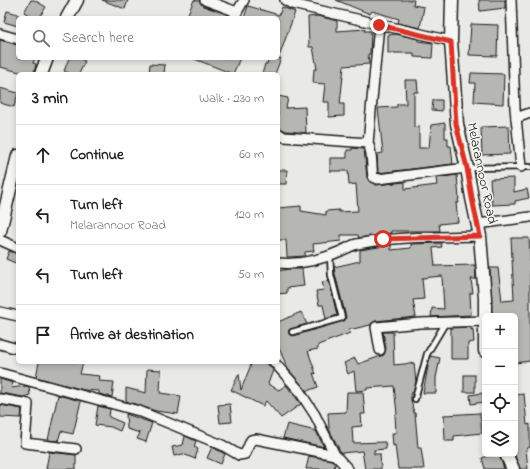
<!DOCTYPE html>
<html lang="en">
<head>
<meta charset="utf-8">
<style>
	:root { --surface:#fff; --page:#f2f2f2; --text:#202124; --muted:#757577; --line:#e0e0e0 }
	body { margin:0; font-family:"Indie Flower",sans-serif; background:var(--page); color:var(--text) }
	.controls { position:absolute; right:12px; bottom:12px; display:grid; overflow:hidden; border-radius:6px; box-shadow:0 2px 6px #0003 }
	.controls button { width:36px; height:36px; display:grid; place-items:center; padding:0; border:0; border-bottom:1px solid var(--line); background:var(--surface); color:var(--text); font:20px sans-serif }
	.stop { position:absolute; width:12px; height:12px; margin:-9px; border:3px solid #d93025; border-radius:50%; background:#fff }
	.stop.end { background:#d93025; border-color:#fff; box-shadow:0 1px 4px #0008 }
	.list { margin:0; padding:0; list-style:none }
	h2 { display:flex; justify-content:space-between; align-items:center; height:52px; margin:0; padding:0 16px; font-size:17px }
	h2 small { font-size:13px; font-weight:400; color:var(--muted) }
	.list li { display:grid; grid-template-columns:26px 1fr auto; gap:12px; align-items:center; box-sizing:border-box; height:60px; padding:0 16px; border-top:1px solid var(--line) }
	.list b { display:block; font-size:15px; white-space:nowrap }
	.list p { margin:0; font-size:13px; white-space:nowrap; color:var(--muted) }
	.list em { font-size:13px; font-style:normal; color:var(--muted) }
	.icon { flex:none; width:22px; height:22px; fill:none; stroke:currentColor; stroke-width:2; stroke-linecap:round; stroke-linejoin:round }
	.map { position:relative; flex:none; width:530px; height:469px; overflow:hidden }
	.search { position:absolute; background:var(--surface); box-shadow:0 2px 6px #0003; left:16px; top:16px; width:264px; height:44px; display:flex; align-items:center; gap:10px; box-sizing:border-box; padding:0 14px; border-radius:6px; color:var(--muted); font-size:15px }
	.panel { position:absolute; background:var(--surface); box-shadow:0 2px 6px #0003; left:16px; top:72px; width:264px; height:292px; border-radius:6px }
	.map>svg:first-child { display:block }
	.building { fill:#b6b6b3; stroke:#1c1c1c }
	.lines { fill:none; stroke-linecap:round; stroke-linejoin:round }
	.lane-casing { stroke:#1c1c1c; stroke-width:8 }
	.street-casing { stroke:#1c1c1c; stroke-width:12 }
	.secondary-casing { stroke:#1c1c1c; stroke-width:15 }
	.lane { stroke:#f6f6f2; stroke-width:4.5 }
	.street { stroke:#f6f6f2; stroke-width:9 }
	.secondary { stroke:#f6f6f2; stroke-width:12 }
	.route { stroke:#d93025; stroke-width:5 }
	.labels { text-anchor:middle; stroke-width:3; stroke-linejoin:round; paint-order:stroke }
	.street-label { font-size:14px; fill:#1c1c1c; stroke:#f6f6f2 }
</style>
</head>
<body>
<div class="map">
<svg width="530" height="469" viewBox="0 0 530 469">
	<rect width="100%" height="100%" fill="#e9e9e5"/>
	<filter id="ink" filterUnits="userSpaceOnUse"><feTurbulence type="fractalNoise" baseFrequency=".025" numOctaves="2"/><feDisplacementMap in="SourceGraphic" scale="8" xChannelSelector="R" yChannelSelector="G"/><feConvolveMatrix kernelMatrix="1 2 1 2 8 2 1 2 1" color-interpolation-filters="sRGB"/></filter>
	<g filter="url(#ink)">
		<g class="building">
			<polygon points="31,0 34,0 46,7 39,18 34,18 24,12"/>
			<polygon points="102,0 128,0 125,9"/>
			<polygon points="194,0 199,1 203,6 229,15 228,18 186,18"/>
			<polygon points="336,0 414,0 413,5 424,7 420,28 398,23 399,19 372,11 370,14"/>
			<polygon points="479,0 505,0 505,8 480,11"/>
			<polygon points="248,6 279,15 282,7 295,12 279,57 278,57 278,18 244,18"/>
			<polygon points="7,11 18,14 18,26 4,22"/>
			<polygon points="318,16 337,21 337,31 365,29 364,31 371,31 370,54 368,54 369,64 344,66 340,104 344,104 344,116 329,117 329,102 323,102 325,84 313,83 314,69 317,69 313,47 309,47 308,17"/>
			<polygon points="471,24 498,25 497,56 469,55"/>
			<polygon points="396,34 418,39 418,41 433,43 432,58 414,57 414,53 388,53 388,35"/>
			<polygon points="0,40 18,45 18,58 35,58 33,63 36,64 34,74 27,74 0,67"/>
			<polygon points="69,58 78,58 85,61 79,74 71,74 64,71"/>
			<polygon points="192,58 240,58 233,74"/>
			<polygon points="269,58 281,58 275,74 262,74 265,64 267,64"/>
			<polygon points="150,64 165,65 164,74 149,74"/>
			<polygon points="471,73 504,74 503,104 474,102 475,83 470,83"/>
			<polygon points="405,80 417,80 418,92 414,92 414,127 419,126 419,148 429,148 431,125 445,123 445,138 448,138 448,146 451,146 453,164 378,173 377,154 383,153 378,108 397,107 397,104 406,104"/>
			<polygon points="0,88 18,93 14,107 0,103"/>
			<polygon points="278,96 288,98 286,108 305,107 306,133 286,131 278,127"/>
			<polygon points="433,100 442,100 442,111 432,110"/>
			<polygon points="509,126 510,154 482,155 481,127"/>
			<polygon points="352,148 364,149 367,178 370,182 376,185 405,182 405,189 437,185 436,178 457,175 459,199 458,199 459,203 456,203 458,222 439,224 440,231 391,231 391,233 359,238 358,235 341,235 341,241 313,244 314,251 305,252 305,256 287,257 286,240 278,240 278,208 301,206 301,211 326,215 326,211 339,210 339,212 358,211 356,184 349,185 348,171 330,171 330,158 347,158 347,150 352,150"/>
			<polygon points="278,170 287,170 286,184 278,184"/>
			<polygon points="514,178 514,192 527,189 529,198 515,201 515,204 492,205 490,179"/>
			<polygon points="511,238 529,238 530,255 530,361 515,363 515,316 492,316 490,268 498,268 502,301 514,300"/>
			<polygon points="441,243 442,247 433,248 435,266 475,265 476,279 471,279 473,293 470,293 471,315 431,317 432,308 444,309 442,276 422,278 424,299 413,300 416,317 375,321 370,325 349,330 350,333 318,345 318,349 308,351 316,374 313,373 318,387 307,391 288,369 278,346 278,322 301,312 307,324 290,329 289,333 293,336 344,321 346,317 335,274 334,267 360,261 360,250 391,245 391,250 411,248 411,244"/>
			<polygon points="9,251 18,254 18,264 6,259"/>
			<polygon points="288,269 302,269 304,286 287,288 287,293 278,294 278,271"/>
			<polygon points="329,281 337,315 326,319 323,305 319,305 316,291 324,290 322,282"/>
			<polygon points="471,327 471,330 473,329 474,342 468,343 468,359 451,359 451,328"/>
			<polygon points="383,332 393,332 394,365 414,363 416,382 413,393 411,393 411,400 414,413 415,413 418,448 421,448 424,469 398,469 395,445 393,446 392,433 396,433 395,415 397,414 394,386 367,388 367,390 356,391 354,371 348,374 344,363 355,358 358,364 384,355 386,349"/>
			<polygon points="430,356 440,358 436,378 436,393 423,393"/>
			<polygon points="39,362 83,362 80,374 100,376 99,381 114,382 112,397 99,394 99,391 84,390 36,377"/>
			<polygon points="252,362 263,362 269,365 273,370 268,384 279,390 286,385 301,404 281,418 266,401 263,406 231,390 239,374 241,390"/>
			<polygon points="147,369 161,370 160,393 181,396 178,414 156,411 126,401 126,388 146,393"/>
			<rect x="464" y="375" width="11" height="17"/>
			<polygon points="0,379 13,383 11,388 26,386 29,387 30,395 23,397 0,393"/>
			<polygon points="347,392 363,392 365,414 361,414 362,426 352,427 353,443 385,442 386,449 374,450 374,454 380,454 381,469 365,469 362,451 341,453 329,429 328,413 346,412"/>
			<polygon points="482,393 484,402 471,404 470,395"/>
			<polygon points="524,394 527,425 530,424 530,447 526,449 528,469 520,469 515,456 515,395"/>
			<polygon points="58,395 81,401 73,434 61,431 58,441 48,440"/>
			<polygon points="230,404 232,422 220,423 218,405"/>
			<polygon points="0,405 22,409 21,418 0,417"/>
			<polygon points="98,406 110,409 109,417 123,423 120,431 111,427 95,425"/>
			<polygon points="480,413 482,433 454,436 454,441 445,441 444,415"/>
			<polygon points="126,414 152,423 146,442 137,439 140,433 127,429"/>
			<polygon points="287,424 316,431 324,447 283,438"/>
			<polygon points="185,436 196,441 194,447 198,449 195,459 183,454 174,456 172,447 183,445"/>
			<polygon points="212,447 225,454 221,464 207,458"/>
			<polygon points="49,452 76,455 76,469 46,469"/>
			<polygon points="495,454 499,454 504,469 485,469 482,458"/>
			<polygon points="309,456 332,460 335,464 334,469 306,469"/>
		</g>
		<g class="lines">
			<defs>
				<g id="lane">
					<polyline points="467,168 530,167"/>
					<polyline points="292,332 342,318 331,275 330,255"/>
					<polyline points="415,399 427,354 446,322"/>
				</g>
				<g id="street">
					<polyline points="205,0 237,12 234,18"/>
					<polyline points="285,0 292,4 451,41"/>
					<polyline points="511,0 515,108 521,167"/>
					<polyline points="237,12 244,0"/>
					<polyline points="0,34 18,39"/>
					<polyline points="516,118 530,113"/>
					<path d="M278 133 284 137 368 143C373 153 371 166 373 177L378 179 467 168"/>
					<polyline points="368,143 379,25"/>
					<polyline points="478,224 530,217"/>
					<polyline points="0,240 18,248"/>
					<path d="M278 263C300 265 321 260 341 251 346 249 352 245 357 244 398 236 439 237 480 236"/>
					<polyline points="0,312 18,316"/>
					<polyline points="0,344 18,349"/>
					<polyline points="380,350 376,327 421,323 485,321"/>
					<polyline points="274,362 298,389 315,415 335,455 348,469"/>
					<polyline points="0,373 139,411 222,445 239,455 245,454 251,440 256,439 335,455"/>
					<polyline points="0,399 28,404 25,443 76,449"/>
				</g>
				<g id="secondary">
					<polyline points="452,0 451,41 457,124 467,168 472,198 480,236 485,298 485,351"/>
					<polyline points="67,18 77,0"/>
					<polyline points="41,74 47,58"/>
					<polyline points="0,231 18,156"/>
					<polyline points="506,454 513,469"/>
				</g>
			</defs>
			<use href="#lane" class="lane-casing"/>
			<use href="#street" class="street-casing"/>
			<use href="#secondary" class="secondary-casing"/>
			<use href="#lane" class="lane"/>
			<use href="#street" class="street"/>
			<use href="#secondary" class="secondary"/>
		</g>
	</g>
	<g class="lines" filter="url(#ink)">
		<polyline class="route" points="379,25 451,42 456,124 467,168 472,198 480,236 383,239"/>
	</g>
	<g class="labels">
		<g class="street-label">
			<text transform="translate(483 173) rotate(78)" y="5">Melarannoor Road</text>
		</g>
	</g>
</svg>
<div class="controls">
<button>+</button>
<button>−</button>
<button><svg class="icon" aria-label="locate" viewBox="0 0 24 24"><circle cx="12" cy="12" r="6"/><path d="M12 2v4M12 18v4M2 12h4M18 12h4"/></svg></button>
<button><svg class="icon" aria-label="layers" viewBox="0 0 24 24"><path d="M12 4l9 5-9 5-9-5zM3 14l9 5 9-5"/></svg></button>
</div>
<div class="stop" style="left:383px;top:239px"></div>
<div class="stop end" style="left:379px;top:25px"></div>
<div class="search"><svg class="icon" aria-label="search" viewBox="0 0 24 24"><circle cx="10" cy="10" r="6"/><path d="M15 15l6 6"/></svg>Search here</div>
<section class="panel">
<h2>3 min<small>Walk · 230 m</small></h2>
<ul class="list">
<li><svg class="icon" aria-label="ahead" viewBox="0 0 24 24"><path d="M12 20V5M6 11l6-6 6 6"/></svg><div><b>Continue</b></div><em>60 m</em></li>
<li><svg class="icon" aria-label="left" viewBox="0 0 24 24"><path d="M17 20v-9H6M10 6l-5 5 5 5"/></svg><div><b>Turn left</b><p>Melarannoor Road</p></div><em>120 m</em></li>
<li><svg class="icon" aria-label="left" viewBox="0 0 24 24"><path d="M17 20v-9H6M10 6l-5 5 5 5"/></svg><div><b>Turn left</b></div><em>50 m</em></li>
<li><svg class="icon" aria-label="arrive" viewBox="0 0 24 24"><path d="M6 21V4h12l-3 4 3 4H6"/></svg><div><b>Arrive at destination</b></div></li>
</ul>
</section>
</div>
</body>
</html>
